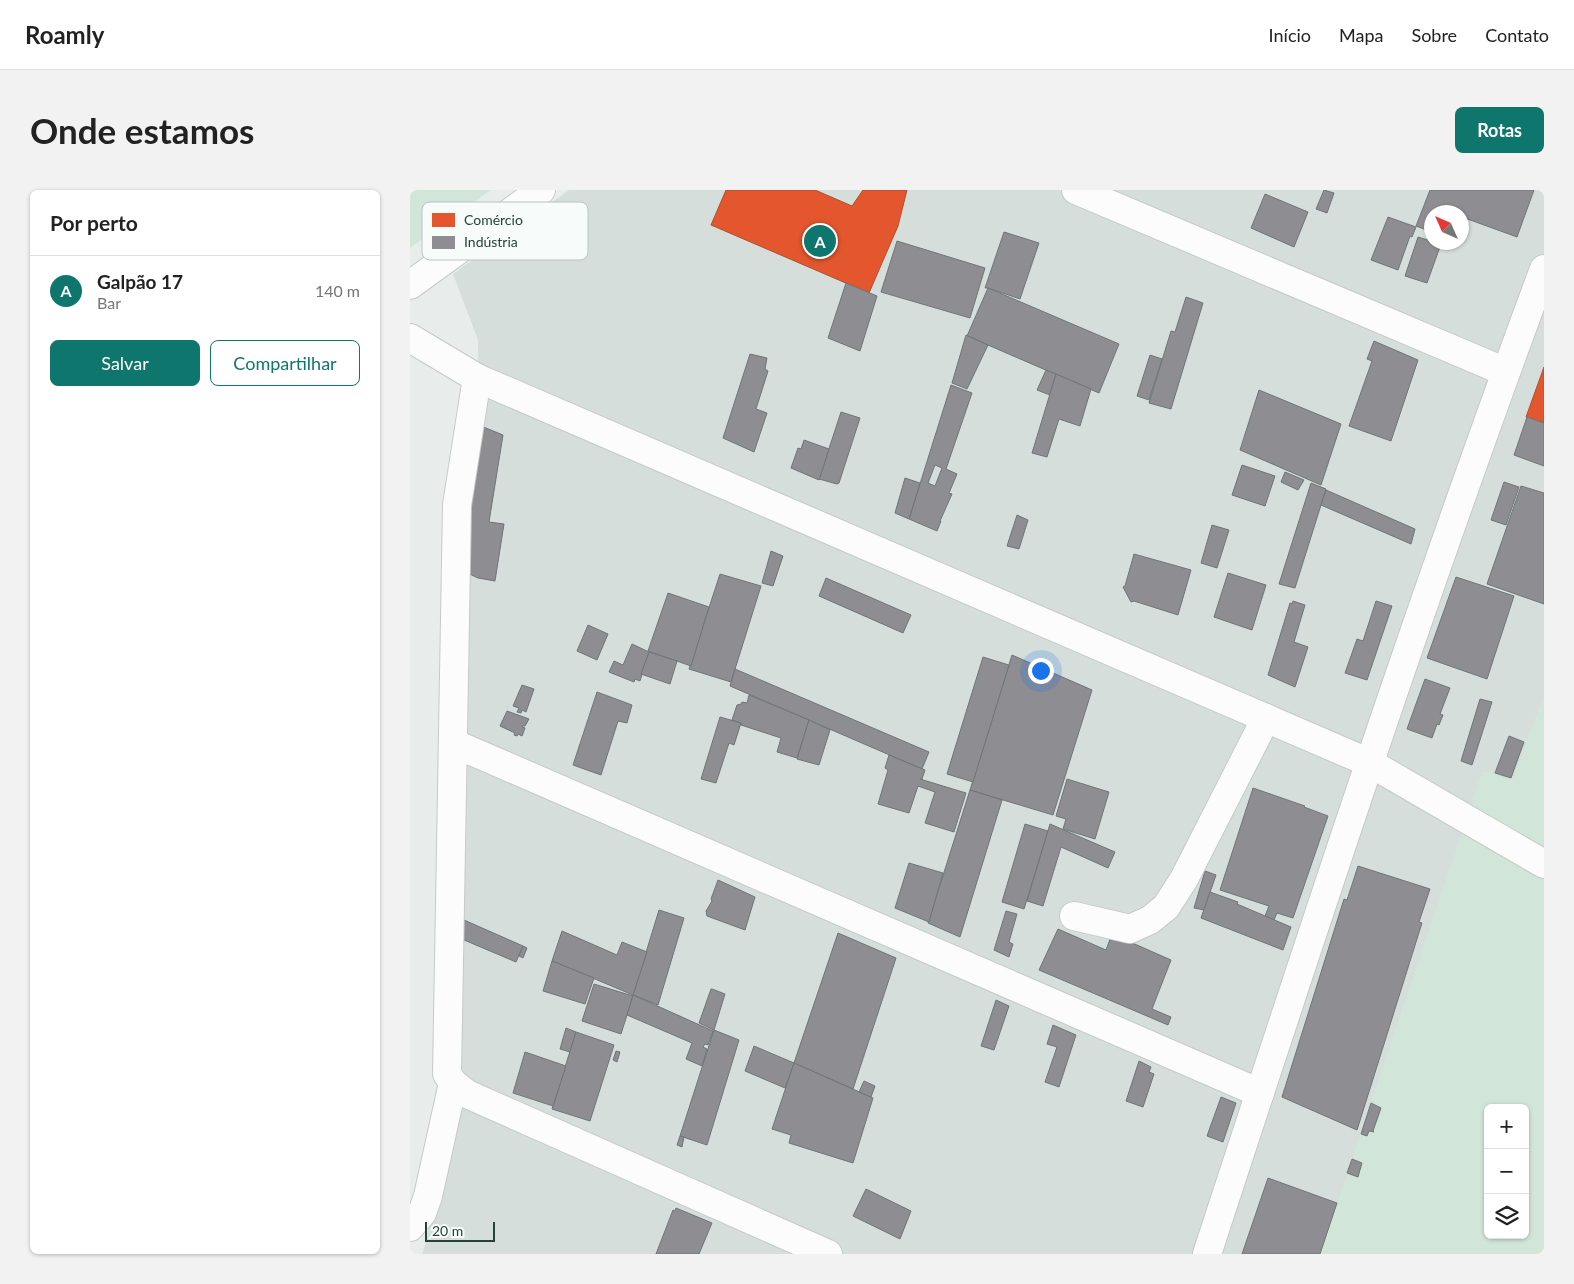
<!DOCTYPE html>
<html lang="pt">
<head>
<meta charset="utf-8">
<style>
	:root { --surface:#fff; --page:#f2f2f2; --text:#222; --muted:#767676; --line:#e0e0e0; --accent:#0f766e }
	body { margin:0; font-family:Lato,sans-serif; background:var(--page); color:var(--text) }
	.controls { position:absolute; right:15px; bottom:15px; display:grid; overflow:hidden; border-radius:8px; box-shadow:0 1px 4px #0004 }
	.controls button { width:45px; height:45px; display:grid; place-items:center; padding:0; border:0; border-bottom:1px solid var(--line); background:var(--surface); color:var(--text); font:25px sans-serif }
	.compass { position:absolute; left:1014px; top:15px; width:45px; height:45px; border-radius:50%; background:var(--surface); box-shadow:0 1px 4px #0004; rotate:315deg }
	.scale { position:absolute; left:15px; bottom:12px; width:70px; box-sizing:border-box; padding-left:5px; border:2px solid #24423a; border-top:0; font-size:14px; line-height:18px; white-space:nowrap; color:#24423a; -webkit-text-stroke:4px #f7fbf9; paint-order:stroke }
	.you { position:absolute; left:630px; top:480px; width:18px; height:18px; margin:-12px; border:4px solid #fff; border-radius:50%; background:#1a73e8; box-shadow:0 0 0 8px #1a73e833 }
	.badge { display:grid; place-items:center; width:32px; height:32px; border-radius:50%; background:var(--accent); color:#fff; font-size:16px; font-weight:700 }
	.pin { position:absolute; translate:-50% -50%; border:2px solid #fff; box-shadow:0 1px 5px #0006 }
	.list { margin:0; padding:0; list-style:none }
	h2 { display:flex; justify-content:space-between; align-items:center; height:65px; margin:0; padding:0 20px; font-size:21px }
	h2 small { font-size:16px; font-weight:400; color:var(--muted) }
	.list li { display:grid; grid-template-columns:32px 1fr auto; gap:15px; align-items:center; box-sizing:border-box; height:70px; padding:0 20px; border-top:1px solid var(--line) }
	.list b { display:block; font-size:19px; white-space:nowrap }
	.list p { margin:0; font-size:16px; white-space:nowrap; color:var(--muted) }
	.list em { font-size:16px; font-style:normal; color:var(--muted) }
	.actions { display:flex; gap:10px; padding:15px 20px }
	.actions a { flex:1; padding:11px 0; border:1px solid var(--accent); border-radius:8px; text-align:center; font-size:18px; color:var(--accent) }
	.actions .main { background:var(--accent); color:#fff }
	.icon { flex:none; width:28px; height:28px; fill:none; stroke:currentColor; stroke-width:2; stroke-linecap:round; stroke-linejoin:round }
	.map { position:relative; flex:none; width:1134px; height:1064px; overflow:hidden; border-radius:8px }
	header { display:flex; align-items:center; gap:30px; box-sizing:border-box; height:70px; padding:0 25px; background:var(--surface); border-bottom:1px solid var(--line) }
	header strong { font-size:24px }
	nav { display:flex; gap:28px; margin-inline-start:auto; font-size:18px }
	.intro { display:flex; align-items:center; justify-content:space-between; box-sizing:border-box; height:120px; padding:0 30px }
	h1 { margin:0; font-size:35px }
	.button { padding:12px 22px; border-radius:8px; background:var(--accent); color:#fff; font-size:18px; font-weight:700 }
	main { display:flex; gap:30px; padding:0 30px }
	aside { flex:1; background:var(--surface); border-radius:8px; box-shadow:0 1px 4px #0004 }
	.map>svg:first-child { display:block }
	.built { fill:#d6dedb; fill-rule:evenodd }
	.green { fill:#d1e6d8; fill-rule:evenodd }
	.shops { fill:#e4572e; stroke:#aa5132 }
	.industry { fill:#8d8d92; stroke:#6e7678; fill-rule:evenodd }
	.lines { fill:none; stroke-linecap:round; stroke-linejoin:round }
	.minor-casing { stroke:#c5cac8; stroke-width:30 }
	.minor { stroke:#fcfcfc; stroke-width:28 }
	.key { fill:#f7fbf9; stroke:#b8c4c0; stroke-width:1 }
	.key-label { font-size:14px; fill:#24423a }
</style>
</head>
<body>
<header>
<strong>Roamly</strong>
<nav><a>Início</a><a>Mapa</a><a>Sobre</a><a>Contato</a></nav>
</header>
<div class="intro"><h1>Onde estamos</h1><a class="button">Rotas</a></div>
<main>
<aside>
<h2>Por perto<small></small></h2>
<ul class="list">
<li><span class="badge">A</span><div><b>Galpão 17</b><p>Bar</p></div><em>140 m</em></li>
</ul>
<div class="actions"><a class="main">Salvar</a><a>Compartilhar</a></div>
</aside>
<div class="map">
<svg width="1134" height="1064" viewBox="0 0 1134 1064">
	<rect width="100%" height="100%" fill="#e8edeb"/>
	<path class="built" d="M159 0H1134V507L1104 588 1073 582 911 1064H12L16 1052 48 882V380L69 241 68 150 43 84ZM1022 22H1052V52H1022Z"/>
	<g class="green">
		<polygon points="0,0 81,0 0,58"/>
		<path d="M1134 507V1064H911L1073 581 1104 588ZM1078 918H1115V1045H1078Z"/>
	</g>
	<g class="shops">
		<polygon points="316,0 405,0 442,16 453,0 497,0 488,36 459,103 301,35"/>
		<polygon points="1134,177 1134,233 1116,227"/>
	</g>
	<g class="industry">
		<polygon points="914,0 924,3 917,23 906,19"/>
		<polygon points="1020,0 1124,0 1107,47 1052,27 1052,22 1022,22 1022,42 1006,36"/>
		<polygon points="855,4 898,22 884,57 841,38"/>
		<polygon points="978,27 1006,37 1002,47 1000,46 988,80 961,70"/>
		<polygon points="594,42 629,53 610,109 578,98 575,98"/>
		<polygon points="1008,47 1031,54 1017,93 995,86"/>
		<polygon points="487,51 575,78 560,128 471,102"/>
		<polygon points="436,93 467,106 450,161 418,148"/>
		<polygon points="578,98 709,154 689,203 557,146"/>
		<polygon points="776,107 793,113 761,219 739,213 761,141 765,142"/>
		<polygon points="556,145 578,155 557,199 542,193"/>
		<polygon points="964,151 1008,170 981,251 939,236 962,171 957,169"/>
		<polygon points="340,164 357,168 355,179 358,181 346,219 357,223 344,262 313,248"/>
		<polygon points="740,165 752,169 739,210 727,206"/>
		<polygon points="636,180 646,184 640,205 627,200"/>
		<polygon points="646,184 681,199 670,236 649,229 637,267 622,263"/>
		<path d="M541 195 562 203 536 279 547 284 539 303 542 304 530 331H531L527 341 499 329ZM525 275 532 278 525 296 518 293Z"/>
		<polygon points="849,200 931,234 911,295 830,260"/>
		<polygon points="431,222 450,228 429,293 427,294 409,289"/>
		<polygon points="1117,227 1134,233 1134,276 1104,265"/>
		<polygon points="71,236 93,245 79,332 94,334 85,391 68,388 49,379"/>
		<polygon points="394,250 419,259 409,290 381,278 388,258 391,259"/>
		<polygon points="832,275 865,286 855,316 822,305"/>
		<polygon points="875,282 894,290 888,300 871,292"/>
		<polygon points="495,288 510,293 499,329 485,323"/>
		<polygon points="1094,292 1109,297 1096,335 1081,330"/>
		<polygon points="901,293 916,299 885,398 869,394"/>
		<polygon points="1111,296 1134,303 1134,414 1077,394"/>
		<polygon points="916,300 1005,339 1001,354 911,315"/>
		<polygon points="607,325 618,330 609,359 597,356"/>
		<polygon points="802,335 819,340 807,378 791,373"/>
		<polygon points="361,361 373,366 363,396 352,393"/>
		<polygon points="724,364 781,380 768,425 724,411 721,412 713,397 715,396"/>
		<polygon points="818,383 856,395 842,440 804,427"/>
		<polygon points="310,384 351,396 321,492 279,479"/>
		<polygon points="1046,387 1104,406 1077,489 1017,468"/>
		<polygon points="416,388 501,425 493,443 409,406"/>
		<polygon points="258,403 299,417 281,476 238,461"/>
		<polygon points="883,411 895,415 884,452 898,457 885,497 858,485 880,413 882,414"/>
		<polygon points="966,411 982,416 957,490 935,483 947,449 953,451"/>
		<polygon points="178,435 198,444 187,470 167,461"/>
		<polygon points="222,454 239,462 230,491 225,489 224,492 199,482 204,471 213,475"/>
		<polygon points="239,462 267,471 260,494 231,484"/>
		<polygon points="602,465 682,500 643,625 560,600"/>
		<polygon points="573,467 599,475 563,592 537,584"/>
		<polygon points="325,479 519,562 512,579 320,496"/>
		<polygon points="1015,489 1040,498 1030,524 1033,525 1029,535 1027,534 1022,548 997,539"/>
		<polygon points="112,495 124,499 116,522 112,520 111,523 107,522 109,518 103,516"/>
		<polygon points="187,502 222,515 217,533 208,531 191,585 163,575"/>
		<polygon points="339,505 399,530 387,568 367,562 371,548 331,535 331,533 322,530 327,515 331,514 332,512 337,513"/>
		<polygon points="1070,509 1082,512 1062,575 1051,571"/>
		<polygon points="97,521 119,529 115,536 113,536 112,537 115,538 112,546 108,544 107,546 104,545 105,543 90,536"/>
		<polygon points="310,527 331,533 324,555 319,553 306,593 291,589"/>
		<polygon points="399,530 420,540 409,575 387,569"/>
		<polygon points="1099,546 1114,552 1101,588 1085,583"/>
		<polygon points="479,565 515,580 512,589 510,589 556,603 544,642 515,633 525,602 508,596 499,623 468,614 478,580 475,578"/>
		<polygon points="657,589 699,602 685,649 653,639 656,629 646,626"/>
		<polygon points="843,598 895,616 894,617 918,626 883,728 867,723 864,730 855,726 859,716 810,700"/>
		<polygon points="560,600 592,610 550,747 518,733"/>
		<polygon points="615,634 638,641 614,719 592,712"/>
		<polygon points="640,634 705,662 698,678 651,657 633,716 617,711"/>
		<polygon points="499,673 533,683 519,732 485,718"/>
		<polygon points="948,676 1020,699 1009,732 1012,733 947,940 872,907 934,709 937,710"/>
		<polygon points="795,681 806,685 794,720 784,718"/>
		<polygon points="308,690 345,707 335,740 297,726 296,721 302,711 301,709"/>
		<polygon points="800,702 828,712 827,714 881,737 873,760 791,728"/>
		<polygon points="249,720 274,728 248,815 223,805"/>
		<polygon points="596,721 607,724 599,752 603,754 599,767 584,760"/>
		<polygon points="54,730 113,756 106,772 47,747"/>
		<polygon points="648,739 696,760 702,744 761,770 742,819 761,827 758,835 629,780"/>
		<polygon points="152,741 207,765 212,752 237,762 223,805 142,771"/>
		<polygon points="428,743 486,768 443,899 384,873"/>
		<polygon points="113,756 117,758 113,768 109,766"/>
		<polygon points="142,771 184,788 175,814 133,801"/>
		<polygon points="184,794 223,806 211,844 172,831"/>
		<polygon points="301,799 302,799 315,804 304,840 289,833"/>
		<polygon points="223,805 303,841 298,855 295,854 293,857 297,859 292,876 276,869 282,853 217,825"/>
		<polygon points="586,810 599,816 584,860 571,856"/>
		<polygon points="643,835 666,845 649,897 635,892 647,857 637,854"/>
		<polygon points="156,838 166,842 160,862 150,859"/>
		<polygon points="304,840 329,850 297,955 270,946"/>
		<polygon points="166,842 204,855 180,931 142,919"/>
		<polygon points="344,856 384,873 375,898 335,881"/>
		<polygon points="206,861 210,862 207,872 203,870"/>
		<polygon points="115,862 156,876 143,916 103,903"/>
		<polygon points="729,871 741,877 739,882 744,884 733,917 716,911"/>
		<polygon points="384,873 463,908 443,973 379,953 381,945 362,939"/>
		<polygon points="454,891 465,896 461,907 449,902"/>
		<polygon points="811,907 826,913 813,952 797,946"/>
		<polygon points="961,913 971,918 963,941 964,942 959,941 957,946 951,944"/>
		<polygon points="270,946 274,947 272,957 267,955"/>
		<polygon points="942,969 952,973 948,987 937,983"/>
		<polygon points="858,988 927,1013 910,1064 832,1064"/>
		<polygon points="456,999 501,1021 490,1049 443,1026"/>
		<polygon points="266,1018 302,1033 289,1064 246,1064 263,1020 265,1021"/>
	</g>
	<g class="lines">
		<defs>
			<g id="minor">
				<polyline points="666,0 1096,182"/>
				<polyline points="0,95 131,0"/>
				<polyline points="0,148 67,188 960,573 1134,674"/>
				<polyline points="67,188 47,315 37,884 43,893 57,904 418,1064"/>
				<polyline points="43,553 850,903"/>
				<polyline points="664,726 720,739 740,730 756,717 774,689 856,528"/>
				<polyline points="0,1037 12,1023 18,1006 43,893"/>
				<path d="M797 1064C905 734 1013 404 1134 79"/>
			</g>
		</defs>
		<use href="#minor" class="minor-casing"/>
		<use href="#minor" class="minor"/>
	</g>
	<rect x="12" y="12" width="166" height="58" rx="8" class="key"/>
	<rect x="22" y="23" width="23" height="14" fill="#e4572e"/>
	<rect x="22" y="46" width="23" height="13" fill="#8d8d92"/>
	<g class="key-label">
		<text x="54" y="35">Comércio</text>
		<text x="54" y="57">Indústria</text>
	</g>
</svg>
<div class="controls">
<button>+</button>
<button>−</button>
<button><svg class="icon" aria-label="layers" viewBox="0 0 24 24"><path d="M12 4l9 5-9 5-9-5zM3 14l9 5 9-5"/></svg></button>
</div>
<svg class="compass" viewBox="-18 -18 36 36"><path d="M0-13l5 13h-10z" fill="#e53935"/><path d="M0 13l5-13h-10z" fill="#767676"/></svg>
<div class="scale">20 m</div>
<div class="you"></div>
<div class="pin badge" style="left:410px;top:51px">A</div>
</div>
</main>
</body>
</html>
